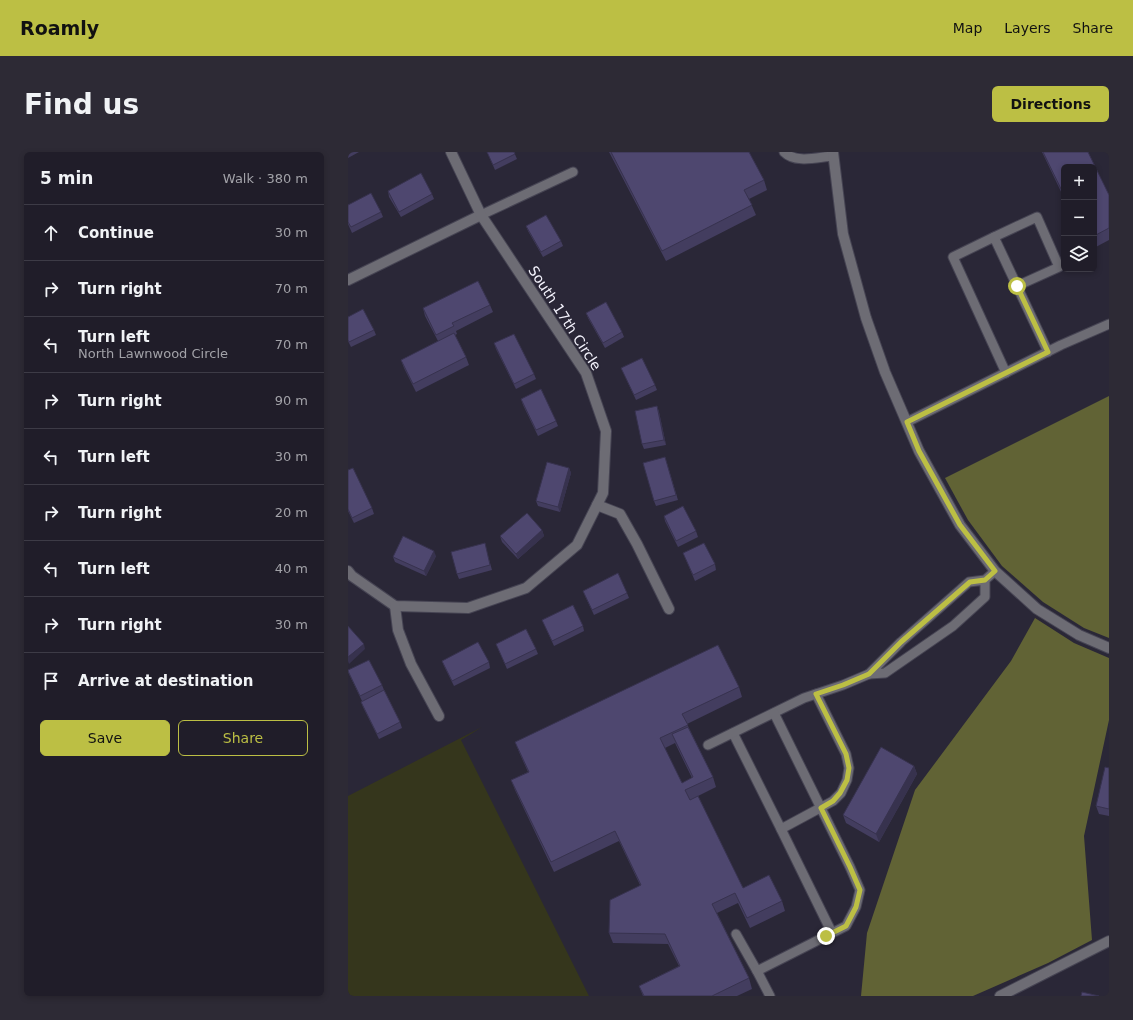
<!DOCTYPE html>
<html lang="en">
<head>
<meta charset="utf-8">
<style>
	:root { --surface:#201d29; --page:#2d2a35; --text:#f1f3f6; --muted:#a2a2a8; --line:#3d3b46; --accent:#bcbf44 }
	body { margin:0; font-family:"DejaVu Sans",sans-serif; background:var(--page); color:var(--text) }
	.controls { position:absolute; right:12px; top:12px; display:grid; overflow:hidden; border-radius:6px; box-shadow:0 2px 6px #0003 }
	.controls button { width:36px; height:36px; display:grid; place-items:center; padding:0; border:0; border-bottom:1px solid var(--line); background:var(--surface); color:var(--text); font:20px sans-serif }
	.stop { position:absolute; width:12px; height:12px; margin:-9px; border:3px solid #bcbf44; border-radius:50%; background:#fff }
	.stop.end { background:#bcbf44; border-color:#fff; box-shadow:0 1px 4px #0008 }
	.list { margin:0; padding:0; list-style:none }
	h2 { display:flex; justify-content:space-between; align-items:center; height:52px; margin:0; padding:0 16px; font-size:17px }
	h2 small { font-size:13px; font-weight:400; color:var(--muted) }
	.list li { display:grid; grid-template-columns:26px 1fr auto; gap:12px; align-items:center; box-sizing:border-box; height:56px; padding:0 16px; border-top:1px solid var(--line) }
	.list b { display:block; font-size:15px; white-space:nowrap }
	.list p { margin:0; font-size:13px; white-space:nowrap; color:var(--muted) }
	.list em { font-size:13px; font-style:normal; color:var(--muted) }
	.actions { display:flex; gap:8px; padding:12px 16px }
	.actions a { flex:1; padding:9px 0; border:1px solid var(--accent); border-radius:6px; text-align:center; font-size:14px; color:var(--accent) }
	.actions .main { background:var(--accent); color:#111 }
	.icon { flex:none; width:22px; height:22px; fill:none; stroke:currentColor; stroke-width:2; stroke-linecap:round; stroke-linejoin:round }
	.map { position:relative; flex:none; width:761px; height:844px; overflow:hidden; border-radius:6px }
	header { display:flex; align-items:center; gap:24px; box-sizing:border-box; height:56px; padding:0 20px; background:var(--accent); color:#111 }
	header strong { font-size:19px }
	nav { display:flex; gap:22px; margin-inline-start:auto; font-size:14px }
	.intro { display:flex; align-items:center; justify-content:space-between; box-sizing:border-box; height:96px; padding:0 24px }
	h1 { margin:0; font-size:28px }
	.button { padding:10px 18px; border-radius:6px; background:var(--accent); color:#111; font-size:14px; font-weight:700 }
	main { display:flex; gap:24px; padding:0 24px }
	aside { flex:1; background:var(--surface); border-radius:6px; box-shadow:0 2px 6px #0003 }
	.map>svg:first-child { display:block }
	.green { fill:#35361c }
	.forest { fill:#616335 }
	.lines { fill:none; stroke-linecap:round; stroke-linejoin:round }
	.lane-casing { stroke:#464453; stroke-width:11 }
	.street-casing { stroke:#464453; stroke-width:12 }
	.lane { stroke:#6d6c74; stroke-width:9 }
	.street { stroke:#6d6c74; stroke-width:10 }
	.wall { fill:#433d5f; fill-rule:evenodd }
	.shaded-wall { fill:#37324e }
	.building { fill:#4e476f; stroke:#37324e }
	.route { stroke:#bcbf44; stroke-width:5 }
	.labels { text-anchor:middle; stroke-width:3.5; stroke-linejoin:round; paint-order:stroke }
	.street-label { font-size:14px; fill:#f4f3fd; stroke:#2a2737 }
</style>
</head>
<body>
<header>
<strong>Roamly</strong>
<nav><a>Map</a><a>Layers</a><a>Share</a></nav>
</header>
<div class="intro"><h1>Find us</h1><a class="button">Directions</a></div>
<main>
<aside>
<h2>5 min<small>Walk · 380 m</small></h2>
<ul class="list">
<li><svg class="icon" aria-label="ahead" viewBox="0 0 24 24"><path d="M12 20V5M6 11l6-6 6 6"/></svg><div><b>Continue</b></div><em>30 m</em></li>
<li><svg class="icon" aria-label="right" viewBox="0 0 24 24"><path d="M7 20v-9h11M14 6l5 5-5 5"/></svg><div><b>Turn right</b></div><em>70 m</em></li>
<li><svg class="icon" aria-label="left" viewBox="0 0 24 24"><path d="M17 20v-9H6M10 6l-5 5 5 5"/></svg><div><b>Turn left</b><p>North Lawnwood Circle</p></div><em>70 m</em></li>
<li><svg class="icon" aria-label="right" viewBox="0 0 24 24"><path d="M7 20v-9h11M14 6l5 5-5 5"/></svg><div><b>Turn right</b></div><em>90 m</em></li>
<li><svg class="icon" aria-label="left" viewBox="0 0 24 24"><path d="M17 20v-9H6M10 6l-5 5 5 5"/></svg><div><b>Turn left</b></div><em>30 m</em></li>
<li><svg class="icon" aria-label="right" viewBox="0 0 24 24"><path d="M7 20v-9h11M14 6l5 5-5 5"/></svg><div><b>Turn right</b></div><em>20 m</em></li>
<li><svg class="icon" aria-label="left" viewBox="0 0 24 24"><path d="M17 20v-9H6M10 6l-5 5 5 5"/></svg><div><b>Turn left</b></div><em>40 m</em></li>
<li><svg class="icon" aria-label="right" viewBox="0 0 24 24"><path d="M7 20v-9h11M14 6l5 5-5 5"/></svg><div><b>Turn right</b></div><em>30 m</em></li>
<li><svg class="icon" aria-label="arrive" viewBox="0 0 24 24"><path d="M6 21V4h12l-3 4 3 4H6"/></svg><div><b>Arrive at destination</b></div></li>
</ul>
<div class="actions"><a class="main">Save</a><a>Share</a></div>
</aside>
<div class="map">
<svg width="761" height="844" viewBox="0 0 761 844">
	<rect width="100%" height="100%" fill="#2a2737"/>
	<polygon class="green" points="134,575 113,588 241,844 0,844 0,644"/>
	<g class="forest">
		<polygon points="761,244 761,486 736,476 695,450 654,414 620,368 597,326"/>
		<polygon points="687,466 726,491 761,506 761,568 736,684 744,788 700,811 625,844 513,844 519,781 567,638 663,509"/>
	</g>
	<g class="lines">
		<defs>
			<g id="lane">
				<path d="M436 0C448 12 470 5 485 4"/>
				<polyline points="133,63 225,20"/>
				<polyline points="646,85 689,65 711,115 669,134"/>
				<polyline points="658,221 605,105 646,85 700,200"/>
				<polyline points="559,270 713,193 761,172"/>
				<polyline points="637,428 637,445 605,474 537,521 521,522 553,490 621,430 637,428 647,419"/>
				<polyline points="385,581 433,677 485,649 493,641 499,628 501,616 498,602 468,542"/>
				<polyline points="360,593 456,546 495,533 521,522"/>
				<polyline points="433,677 484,781"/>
				<polyline points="388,782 409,819"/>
				<polyline points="422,844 409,819 498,774 508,755 512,738 502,715 426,561"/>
			</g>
			<g id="street">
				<polyline points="485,0 495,82 518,166 537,220 571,299 612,373 647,419 689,457 731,483 761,496"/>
				<polyline points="0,128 133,63"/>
				<polyline points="249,353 272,362 289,392 321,457"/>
				<polyline points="0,419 4,424 47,454 120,456 178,436 229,393 255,341 258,279 238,221 133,63 103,0"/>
				<polyline points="47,454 50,478 63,512 91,564"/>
				<polyline points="652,844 761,789"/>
			</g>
		</defs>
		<use href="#lane" class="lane-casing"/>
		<use href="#street" class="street-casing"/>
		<use href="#lane" class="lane"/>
		<use href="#street" class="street"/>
	</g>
	<g class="wall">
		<polygon points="0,0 11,0 0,6"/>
		<polygon points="139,0 166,0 169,7 147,18"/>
		<polygon points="261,0 401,0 416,28 419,38 401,47 408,63 318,109"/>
		<polygon points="694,0 740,0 761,43 761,88 746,96 746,15 716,15 716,46"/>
		<polygon points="40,39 84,42 86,47 53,65 41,45"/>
		<polygon points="0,53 33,60 35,65 4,81 0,72"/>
		<polygon points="178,74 213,89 215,94 195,105 180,79"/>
		<polygon points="142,153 145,160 108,179 109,182 107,183 118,205 121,213 68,240 56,216 53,208 90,189 77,164 75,156"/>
		<polygon points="238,161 274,180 276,185 257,196 240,166"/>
		<polygon points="0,165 26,178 28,183 3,195 0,189"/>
		<polygon points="146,191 186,222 188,227 168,237 148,197"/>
		<polygon points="273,216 307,233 309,238 288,248"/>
		<polygon points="173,247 208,269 210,274 190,284 175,253"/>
		<polygon points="309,254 311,260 318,293 296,297 294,292"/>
		<polygon points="317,305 330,348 308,354 306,349"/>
		<polygon points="221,316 223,321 212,360 190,354 188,349"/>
		<polygon points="0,318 24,356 26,362 6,371 0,359"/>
		<polygon points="316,364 348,379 350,385 330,395 317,369"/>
		<polygon points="194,378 196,384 170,407 154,390 152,384"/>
		<polygon points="138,397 144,418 111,427 109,422"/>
		<polygon points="335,401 367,412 368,418 347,429"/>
		<polygon points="88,404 78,424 47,410 45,405"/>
		<polygon points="235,439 279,441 281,446 246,463 237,444"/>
		<polygon points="194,468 235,474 236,479 206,494"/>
		<polygon points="148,492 188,497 190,502 159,517"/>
		<polygon points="94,509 141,510 142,516 106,534 96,514"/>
		<polygon points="0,520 34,533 36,538 52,570 54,576 31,587 15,555 13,550 14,549"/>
		<path d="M391 535 394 545 339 572 365 625 368 635 350 644 395 736 434 749 437 759 402 776 390 751 369 761 401 826 404 837 389 844H295L291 834 331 814 320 792 265 791 261 781 292 733 271 689 206 720 167 638 163 628 180 620 171 600 167 590ZM327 591 344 626 334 631 317 596Z"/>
		<polygon points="566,614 569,622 531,690 498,671 495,663"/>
		<polygon points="761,616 761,664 751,662 748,654"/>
	</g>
	<g class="shaded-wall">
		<polygon points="309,254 311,260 318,293 316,288"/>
		<polygon points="221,316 223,321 212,360 210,355"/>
		<polygon points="194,378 196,384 170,407 168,402"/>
		<polygon points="86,399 88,404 78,424 76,419"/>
		<polygon points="16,492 17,497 1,512 0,509 0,505"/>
		<polygon points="566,614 569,622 531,690 528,682"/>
	</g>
	<g class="building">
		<polygon points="139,0 166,0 167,2 145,13"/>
		<polygon points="263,0 401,0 416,28 396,38 404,53 314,99"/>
		<polygon points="695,0 740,0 761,43 761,76 746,84 746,15 716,15 716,43"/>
		<polygon points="73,21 84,42 51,60 40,39"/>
		<polygon points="23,41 33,60 3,75 0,70 0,53"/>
		<polygon points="198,63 213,89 193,100 178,74"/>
		<polygon points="130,129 142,153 104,171 106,174 88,183 75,156"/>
		<polygon points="258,150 274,180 255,191 238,161"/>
		<polygon points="15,157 26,178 1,190 0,188 0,165"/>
		<polygon points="106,181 118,205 65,232 53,208"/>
		<polygon points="166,182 186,222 166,232 146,191"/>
		<polygon points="294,206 307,233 286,243 273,216"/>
		<polygon points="193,237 208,269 188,278 173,247"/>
		<polygon points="309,254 316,288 294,292 287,259"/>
		<polygon points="317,305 328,343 306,349 295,311"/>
		<polygon points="199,310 221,316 210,355 188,349"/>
		<polygon points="5,316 24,356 4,366 0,357 0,318"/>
		<polygon points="335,354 348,379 328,389 316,364"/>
		<polygon points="179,361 194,378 168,402 152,384"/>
		<polygon points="55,384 86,399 76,419 45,405"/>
		<polygon points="137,391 142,413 109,422 103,400"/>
		<polygon points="356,391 367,412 345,423 335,401"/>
		<polygon points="270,421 279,441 244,458 235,439"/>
		<polygon points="225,453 235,474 204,489 194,468"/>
		<polygon points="0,474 16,492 0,505"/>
		<polygon points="178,477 188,497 157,512 148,492"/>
		<polygon points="130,490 141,510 104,529 94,509"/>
		<polygon points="370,493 391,535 334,562 340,573 312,586 334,631 345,625 324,582 340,575 365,625 337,638 342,648 350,644 395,736 421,723 434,749 399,766 387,741 364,752 401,826 364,844 296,844 291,834 332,814 317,782 261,781 262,748 293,733 267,679 203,710 163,628 181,620 167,590"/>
		<polygon points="21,508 34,533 12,544 0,519 0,518"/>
		<polygon points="36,538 52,570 29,582 13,550"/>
		<polygon points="533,595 566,614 528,682 495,663"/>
		<polygon points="757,615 761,616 761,657 748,654"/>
		<polygon points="734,840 751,844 733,844"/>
	</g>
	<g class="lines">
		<polyline class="route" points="478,784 498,774 508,755 512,738 502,715 473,656 485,649 492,641 499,628 501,616 498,602 468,542 495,533 521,522 553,490 622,430 637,428 647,419 612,373 571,299 559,270 700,200 669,134"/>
	</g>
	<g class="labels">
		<g class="street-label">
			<text transform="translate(217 166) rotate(57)" y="5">South 17th Circle</text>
		</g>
	</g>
</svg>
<div class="controls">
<button>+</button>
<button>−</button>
<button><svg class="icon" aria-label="layers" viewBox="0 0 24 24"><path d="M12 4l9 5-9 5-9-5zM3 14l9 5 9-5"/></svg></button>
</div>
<div class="stop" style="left:669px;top:134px"></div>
<div class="stop end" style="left:478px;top:784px"></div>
</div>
</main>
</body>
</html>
